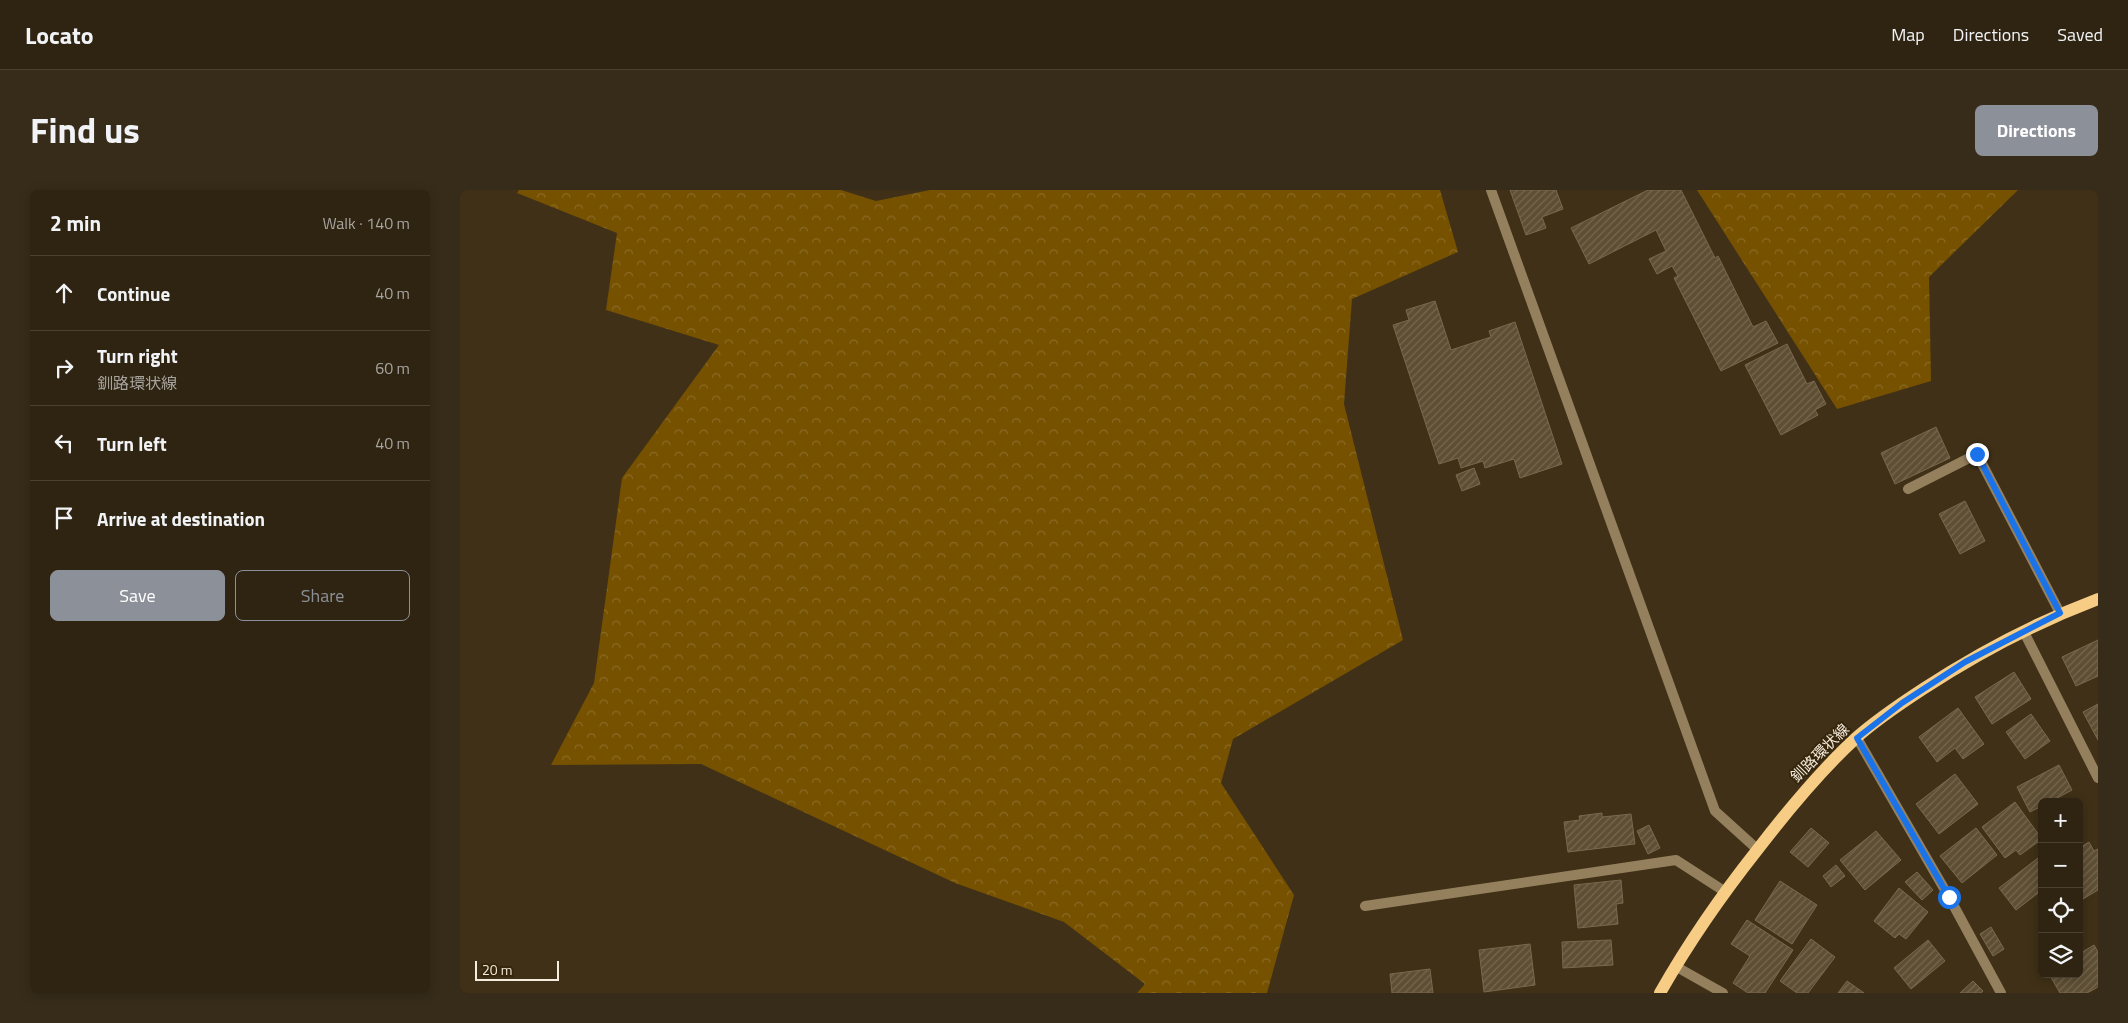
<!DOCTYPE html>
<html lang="en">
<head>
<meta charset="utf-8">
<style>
	:root { --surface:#2f2411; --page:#372c1a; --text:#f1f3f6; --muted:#a7a49f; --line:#4a4131; --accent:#8c9099 }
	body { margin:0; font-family:"Titillium Web","Noto Sans JP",sans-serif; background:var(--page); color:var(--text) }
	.controls { position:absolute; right:15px; bottom:15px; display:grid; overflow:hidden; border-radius:8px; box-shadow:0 2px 12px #0003 }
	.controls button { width:45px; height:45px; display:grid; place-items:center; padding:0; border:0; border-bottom:1px solid var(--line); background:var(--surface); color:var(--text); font:25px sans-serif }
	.scale { position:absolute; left:15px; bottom:12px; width:84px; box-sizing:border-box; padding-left:5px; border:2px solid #f6ecdd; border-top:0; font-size:14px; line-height:18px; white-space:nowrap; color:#f6ecdd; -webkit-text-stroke:4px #35260c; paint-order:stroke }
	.stop { position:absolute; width:15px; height:15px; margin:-11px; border:4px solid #1a73e8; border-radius:50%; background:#fff }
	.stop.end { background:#1a73e8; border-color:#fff; box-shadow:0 1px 5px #0008 }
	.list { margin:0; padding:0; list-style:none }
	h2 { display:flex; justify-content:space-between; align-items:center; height:65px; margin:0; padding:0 20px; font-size:21px }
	h2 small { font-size:16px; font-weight:400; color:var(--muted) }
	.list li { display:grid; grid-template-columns:32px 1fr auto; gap:15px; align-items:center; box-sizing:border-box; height:75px; padding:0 20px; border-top:1px solid var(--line) }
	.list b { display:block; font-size:19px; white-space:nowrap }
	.list p { margin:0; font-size:16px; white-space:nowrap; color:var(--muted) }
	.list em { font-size:16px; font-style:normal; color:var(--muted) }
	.actions { display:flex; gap:10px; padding:15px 20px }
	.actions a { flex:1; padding:11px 0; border:1px solid var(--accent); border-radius:8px; text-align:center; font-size:18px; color:var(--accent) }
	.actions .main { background:var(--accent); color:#fff }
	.icon { flex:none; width:28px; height:28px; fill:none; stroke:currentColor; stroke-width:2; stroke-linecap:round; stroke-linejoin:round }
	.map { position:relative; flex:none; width:1638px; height:803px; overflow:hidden; border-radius:8px }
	header { display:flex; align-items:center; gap:30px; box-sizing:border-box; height:70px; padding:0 25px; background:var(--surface); border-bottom:1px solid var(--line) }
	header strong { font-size:24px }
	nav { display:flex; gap:28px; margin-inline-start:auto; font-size:18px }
	.intro { display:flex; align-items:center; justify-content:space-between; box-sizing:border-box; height:120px; padding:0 30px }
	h1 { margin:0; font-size:35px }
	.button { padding:12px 22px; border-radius:8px; background:var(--accent); color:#fff; font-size:18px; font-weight:700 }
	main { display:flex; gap:30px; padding:0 30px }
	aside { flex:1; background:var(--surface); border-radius:8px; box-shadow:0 2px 12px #0003 }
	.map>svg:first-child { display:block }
	.forest { fill:url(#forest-crowns) }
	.building { fill:url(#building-hatch); stroke:#7a694d }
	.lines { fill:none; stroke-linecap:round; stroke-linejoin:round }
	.service { stroke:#95805e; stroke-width:10 }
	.minor { stroke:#95805e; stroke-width:10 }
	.primary { stroke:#f7cc85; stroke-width:12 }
	.route { stroke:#1a73e8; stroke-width:6 }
	.labels { text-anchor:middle; stroke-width:4; stroke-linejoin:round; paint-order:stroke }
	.street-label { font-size:15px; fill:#f6ecdd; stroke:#35260c }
</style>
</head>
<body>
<header>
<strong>Locato</strong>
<nav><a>Map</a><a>Directions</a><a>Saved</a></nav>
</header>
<div class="intro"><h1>Find us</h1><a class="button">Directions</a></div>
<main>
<aside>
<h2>2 min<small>Walk · 140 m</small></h2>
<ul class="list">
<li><svg class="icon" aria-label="ahead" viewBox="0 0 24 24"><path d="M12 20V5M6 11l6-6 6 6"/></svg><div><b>Continue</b></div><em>40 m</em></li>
<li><svg class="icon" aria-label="right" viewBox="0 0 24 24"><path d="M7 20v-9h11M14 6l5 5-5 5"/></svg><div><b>Turn right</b><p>釧路環状線</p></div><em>60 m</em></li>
<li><svg class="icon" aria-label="left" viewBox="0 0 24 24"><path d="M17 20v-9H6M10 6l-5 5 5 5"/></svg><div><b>Turn left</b></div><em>40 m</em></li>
<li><svg class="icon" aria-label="arrive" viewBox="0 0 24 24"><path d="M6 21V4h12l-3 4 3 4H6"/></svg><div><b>Arrive at destination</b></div></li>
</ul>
<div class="actions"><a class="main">Save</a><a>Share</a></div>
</aside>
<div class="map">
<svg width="1638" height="803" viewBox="0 0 1638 803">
	<defs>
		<pattern id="forest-crowns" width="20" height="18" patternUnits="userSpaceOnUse" patternTransform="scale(1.25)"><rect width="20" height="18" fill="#765100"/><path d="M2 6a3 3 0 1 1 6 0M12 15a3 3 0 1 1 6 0" fill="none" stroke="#8a6a25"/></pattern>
		<pattern id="building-hatch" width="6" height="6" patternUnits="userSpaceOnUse" patternTransform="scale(1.25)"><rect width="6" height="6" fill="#5e4e34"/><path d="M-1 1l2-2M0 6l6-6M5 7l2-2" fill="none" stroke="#766851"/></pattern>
	</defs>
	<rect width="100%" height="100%" fill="#3f3017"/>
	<g class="forest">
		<polygon points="59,0 381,0 416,11 470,0 980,0 998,62 892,109 884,214 943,450 773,549 761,593 834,705 807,803 677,803 685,794 604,732 495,693 241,574 91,575 134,493 162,288 259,155 146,120 157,43 57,3"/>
		<polygon points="1237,0 1558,0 1469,87 1471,191 1377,219"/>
	</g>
	<g class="building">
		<polygon points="1050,0 1096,0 1103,19 1082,27 1086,38 1066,45"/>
		<polygon points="1188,0 1221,0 1255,68 1258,66 1293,137 1306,131 1318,153 1261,181 1214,88 1218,86 1212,76 1197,84 1189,69 1206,61 1196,40 1129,74 1111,38"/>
		<polygon points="975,111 991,160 1031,147 1029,141 1055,132 1102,274 1060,288 1054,269 1025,278 1023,271 1001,278 998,268 979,274 933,135 949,130 946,120"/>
		<polygon points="1327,154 1347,194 1354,191 1366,214 1355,220 1358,225 1321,245 1285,175"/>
		<polygon points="1476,237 1490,268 1435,294 1421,263"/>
		<polygon points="1014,278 1020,294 1002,301 996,285"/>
		<polygon points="1505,311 1525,351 1500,364 1479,324"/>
		<polygon points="1638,450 1638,486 1616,496 1602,467"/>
		<polygon points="1554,482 1571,509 1532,534 1515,507"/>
		<polygon points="1638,514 1638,550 1623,522"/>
		<polygon points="1498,518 1524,554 1503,569 1495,558 1477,572 1459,547"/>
		<polygon points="1571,524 1590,551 1565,569 1546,542"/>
		<polygon points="1599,575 1612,600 1590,612 1582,612 1582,616 1570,622 1557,597"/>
		<polygon points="1495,584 1518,614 1479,644 1456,614"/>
		<polygon points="1555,612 1582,649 1560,665 1556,660 1545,668 1522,637"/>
		<polygon points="1142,623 1142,627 1171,624 1175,654 1108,662 1104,632 1120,630 1119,626"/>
		<polygon points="1189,635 1200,658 1188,664 1177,641"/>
		<polygon points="1351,638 1369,653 1348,677 1330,662"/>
		<polygon points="1516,638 1537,665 1502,693 1480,666"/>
		<polygon points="1416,641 1441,670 1405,700 1380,670"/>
		<polygon points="1629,652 1634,661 1638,659 1638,700 1623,709 1619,702 1619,658"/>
		<polygon points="1578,668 1582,673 1582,700 1556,720 1539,698"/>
		<polygon points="1376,675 1385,686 1371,697 1363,686"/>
		<polygon points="1457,682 1473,700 1462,710 1445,692"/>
		<polygon points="1161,690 1163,713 1156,714 1158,734 1118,738 1114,695"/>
		<polygon points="1320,691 1357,715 1332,754 1295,730"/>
		<polygon points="1439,698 1468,722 1446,749 1439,744 1435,748 1414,731"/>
		<polygon points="1287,730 1333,760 1305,803 1288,803 1273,793 1290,766 1271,754"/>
		<polygon points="1531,737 1544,759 1533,766 1520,744"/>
		<polygon points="1351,749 1375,767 1348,803 1337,803 1320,791"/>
		<polygon points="1151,750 1153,775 1103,778 1102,752"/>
		<polygon points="1468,750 1485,771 1451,799 1434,778"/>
		<polygon points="1070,754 1075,795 1024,802 1019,760"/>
		<polygon points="1634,755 1638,762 1638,797 1627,803 1600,803 1589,784 1619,784 1619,764"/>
		<polygon points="970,779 973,803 932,803 930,784"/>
		<polygon points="1387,791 1404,803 1378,803"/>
		<polygon points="1513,791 1523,801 1521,803 1500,803"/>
	</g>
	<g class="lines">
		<g class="service">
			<polyline points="1031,0 1255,621 1297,659"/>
			<polyline points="1448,299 1517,264 1600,423"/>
			<polyline points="905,716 1216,670 1264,701"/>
		</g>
		<g class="minor">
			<polyline points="1564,442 1638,588"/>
			<polyline points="1397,548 1489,707 1541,803"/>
			<polyline points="1215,776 1263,803"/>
		</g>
		<path class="primary" d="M1200 803C1230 750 1260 707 1298 659 1328 620 1359 582 1396 548 1416 530 1440 514 1463 499 1518 463 1577 432 1638 409"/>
	</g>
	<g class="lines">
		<polyline class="route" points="1489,707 1397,548 1442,513 1505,472 1600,423 1517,264"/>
	</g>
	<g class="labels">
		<g class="street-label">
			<text transform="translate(1360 563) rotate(-45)" y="5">釧路環状線</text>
		</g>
	</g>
</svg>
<div class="controls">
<button>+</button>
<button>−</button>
<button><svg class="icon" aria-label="locate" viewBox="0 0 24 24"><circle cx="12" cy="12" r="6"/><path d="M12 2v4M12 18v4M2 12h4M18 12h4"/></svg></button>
<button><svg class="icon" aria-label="layers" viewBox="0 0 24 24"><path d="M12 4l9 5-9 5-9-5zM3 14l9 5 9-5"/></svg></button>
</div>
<div class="scale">20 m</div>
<div class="stop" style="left:1489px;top:707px"></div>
<div class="stop end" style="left:1517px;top:264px"></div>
</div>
</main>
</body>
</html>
